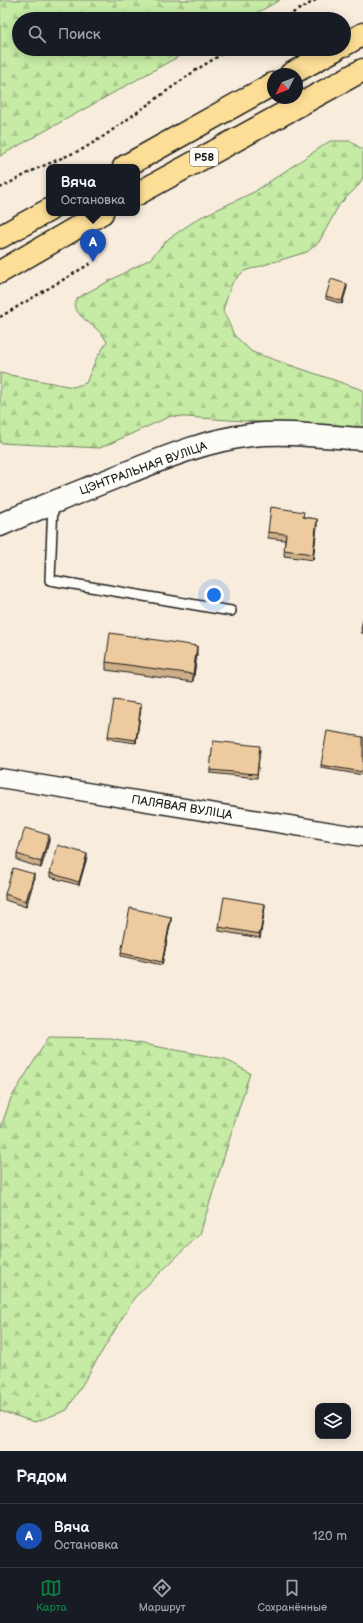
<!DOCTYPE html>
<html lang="ru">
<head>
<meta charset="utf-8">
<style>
	:root { --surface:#171b24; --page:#20242c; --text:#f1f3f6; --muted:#9ea1a6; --line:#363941; --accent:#0b8043 }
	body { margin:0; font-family:"Balsamiq Sans",sans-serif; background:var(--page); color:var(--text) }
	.controls { position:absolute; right:12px; bottom:12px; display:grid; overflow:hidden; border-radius:8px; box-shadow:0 2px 10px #0003 }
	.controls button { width:36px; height:36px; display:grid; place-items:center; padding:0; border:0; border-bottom:1px solid var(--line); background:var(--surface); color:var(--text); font:20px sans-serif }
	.compass { position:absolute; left:267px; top:68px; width:36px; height:36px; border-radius:50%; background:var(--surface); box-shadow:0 2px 10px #0003; rotate:228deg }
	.you { position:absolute; left:214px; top:595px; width:14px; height:14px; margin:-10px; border:3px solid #fff; border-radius:50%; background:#1a73e8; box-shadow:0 0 0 6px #1a73e833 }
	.badge { display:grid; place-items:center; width:26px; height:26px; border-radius:50%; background:var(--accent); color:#fff; font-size:13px; font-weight:700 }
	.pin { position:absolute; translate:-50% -33px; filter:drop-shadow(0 1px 2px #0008) }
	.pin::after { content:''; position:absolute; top:21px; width:14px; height:12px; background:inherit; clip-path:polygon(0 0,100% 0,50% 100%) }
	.popup { position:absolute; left:46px; top:164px; width:94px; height:52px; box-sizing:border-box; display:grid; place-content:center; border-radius:8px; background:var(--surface); filter:drop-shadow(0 1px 3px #0005); font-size:13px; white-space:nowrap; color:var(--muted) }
	.popup b { font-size:15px; color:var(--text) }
	.popup::after { content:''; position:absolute; left:50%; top:100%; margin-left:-8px; border:8px solid transparent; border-top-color:var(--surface) }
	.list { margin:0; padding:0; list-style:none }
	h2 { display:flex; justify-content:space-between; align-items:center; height:52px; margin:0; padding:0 16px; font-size:17px }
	h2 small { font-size:13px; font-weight:400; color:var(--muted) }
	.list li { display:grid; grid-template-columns:26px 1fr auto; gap:12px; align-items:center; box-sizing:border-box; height:64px; padding:0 16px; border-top:1px solid var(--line) }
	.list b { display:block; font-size:15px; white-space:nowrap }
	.list p { margin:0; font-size:13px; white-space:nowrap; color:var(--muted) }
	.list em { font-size:13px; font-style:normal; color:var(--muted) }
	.icon { flex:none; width:22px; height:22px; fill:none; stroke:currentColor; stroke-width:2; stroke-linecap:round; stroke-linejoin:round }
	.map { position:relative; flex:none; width:363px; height:1451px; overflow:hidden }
	.search { position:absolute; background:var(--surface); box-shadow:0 2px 10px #0003; left:12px; right:12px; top:12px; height:44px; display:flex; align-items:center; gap:10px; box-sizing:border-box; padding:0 14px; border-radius:22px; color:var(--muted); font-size:15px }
	.sheet { height:116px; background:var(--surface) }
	nav { display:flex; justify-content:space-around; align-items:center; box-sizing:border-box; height:56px; border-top:1px solid var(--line); background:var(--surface); font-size:11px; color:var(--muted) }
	nav a { display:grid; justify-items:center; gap:2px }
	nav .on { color:var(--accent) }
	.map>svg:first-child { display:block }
	.forest { fill:url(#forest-firs); stroke:#708460 }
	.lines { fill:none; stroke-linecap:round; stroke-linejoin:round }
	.service-casing { stroke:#1c1c1c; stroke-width:12 }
	.minor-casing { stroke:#1c1c1c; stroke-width:21 }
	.tertiary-casing { stroke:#1c1c1c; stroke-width:25 }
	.primary-casing { stroke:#1c1c1c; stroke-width:25 }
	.path { stroke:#1c1c1c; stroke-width:2.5; stroke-dasharray:3 3; stroke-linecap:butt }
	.service { stroke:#fdfcf7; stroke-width:9 }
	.minor { stroke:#fdfcf7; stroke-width:18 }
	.tertiary { stroke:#fdfcf7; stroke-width:22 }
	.primary { stroke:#fcde96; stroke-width:22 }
	.wall { fill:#cdaf89; stroke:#1c1c1c }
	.shaded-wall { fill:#a78e6f; stroke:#1c1c1c }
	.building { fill:#eecb9f; stroke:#1c1c1c }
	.labels { text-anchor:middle; stroke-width:3; stroke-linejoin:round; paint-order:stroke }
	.shield { fill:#fdfcf7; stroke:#605f5e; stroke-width:1 }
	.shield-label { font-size:11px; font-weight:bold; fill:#1c1c1c }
	.street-label { font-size:12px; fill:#1c1c1c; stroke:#fdfcf7 }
</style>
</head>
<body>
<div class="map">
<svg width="363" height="1451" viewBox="0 0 363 1451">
	<defs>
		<pattern id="forest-firs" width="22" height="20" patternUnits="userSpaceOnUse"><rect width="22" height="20" fill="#c5eba5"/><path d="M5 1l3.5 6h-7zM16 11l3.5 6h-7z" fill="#a9c98d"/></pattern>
	</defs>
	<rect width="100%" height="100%" fill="#f8eddd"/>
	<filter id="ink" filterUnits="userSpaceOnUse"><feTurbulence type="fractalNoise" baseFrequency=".025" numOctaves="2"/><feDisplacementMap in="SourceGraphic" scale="8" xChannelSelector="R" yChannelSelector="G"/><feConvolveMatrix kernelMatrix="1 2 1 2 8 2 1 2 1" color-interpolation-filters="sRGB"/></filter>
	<g filter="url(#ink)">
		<g class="forest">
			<polygon points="0,0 280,0 246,19 19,19 19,49 192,49 0,156"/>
			<path d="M330 141H350L363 150V177L359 185 339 205 319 242 307 252 244 271 232 283 223 310 234 335 252 352 363 390V427L359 429 171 416 100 448 0 443V373L73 387 86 383 96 359 107 342C99 325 79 321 74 305L77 298 150 259 168 239 199 218 254 192Z"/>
			<polygon points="49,1037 110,1038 225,1059 250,1073 200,1234 134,1298 67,1410 35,1422 0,1411 0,1130 11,1098"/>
		</g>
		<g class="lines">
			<defs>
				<polyline id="service" points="53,502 50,580 231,611"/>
				<polyline id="minor" points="0,778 363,837"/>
				<path id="tertiary" d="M0 525C43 506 86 489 129 472 169 456 208 440 251 435 288 431 326 437 363 439"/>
				<g id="primary">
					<polyline points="344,45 363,34"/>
					<polyline points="291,74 336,49"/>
					<polyline points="124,167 273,84"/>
					<polyline points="137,194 363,70"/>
					<polyline points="0,237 49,210"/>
					<polyline points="0,272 102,213"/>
				</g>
			</defs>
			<use href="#service" class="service-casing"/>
			<use href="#minor" class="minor-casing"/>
			<use href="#tertiary" class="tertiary-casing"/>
			<use href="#primary" class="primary-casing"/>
			<g class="path">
				<polyline points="282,19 316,0"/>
				<polyline points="0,188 36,169 83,149 104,136 196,70 230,49"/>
				<polyline points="0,317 93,262"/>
			</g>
			<use href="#service" class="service"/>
			<use href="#minor" class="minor"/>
			<use href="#tertiary" class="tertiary"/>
			<use href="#primary" class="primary"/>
		</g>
		<g class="wall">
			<polygon points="347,287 342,304 326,299 326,296"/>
			<polygon points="304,517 317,525 313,560 284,556 285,540 268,538 268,532"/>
			<polygon points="363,619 363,633 361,633"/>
			<polygon points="197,654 193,682 106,670 106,662"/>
			<polygon points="141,707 136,743 108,739 108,736"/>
			<polygon points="363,737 363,775 321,768 321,765"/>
			<polygon points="260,749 257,778 210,773 210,770"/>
			<polygon points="49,841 41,868 17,860 17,854"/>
			<polygon points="87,857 79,885 50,877 50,873"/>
			<polygon points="34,880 26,907 5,900 5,894"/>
			<polygon points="265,907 260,938 219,931 219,927"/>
			<polygon points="171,920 162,965 121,956 121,953"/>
		</g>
		<g class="shaded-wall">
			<polygon points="347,284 347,287 342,304 342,301"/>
			<polygon points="317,519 317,525 313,560 313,554"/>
			<polygon points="197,646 197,654 193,682 193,674"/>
			<polygon points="141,704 141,707 136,743 136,740"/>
			<polygon points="49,835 49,841 41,868 41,862"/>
			<polygon points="87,854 87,857 79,885 79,882"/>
			<polygon points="34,874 34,880 26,907 26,901"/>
			<polygon points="265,904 265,907 260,938 260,934"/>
			<polygon points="171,917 171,920 162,965 162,962"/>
		</g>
		<g class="building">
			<polygon points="331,279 347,284 342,301 326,296"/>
			<polygon points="271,507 304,512 303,517 317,519 313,554 284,550 286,534 268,532"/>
			<polygon points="363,619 363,630 361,629"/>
			<polygon points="110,633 197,646 193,674 106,662"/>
			<polygon points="114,700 141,704 136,740 108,736"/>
			<polygon points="327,731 363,737 363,772 321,765"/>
			<polygon points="213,741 260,746 257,774 210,770"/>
			<polygon points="25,828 49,835 41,862 17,854"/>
			<polygon points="58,845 87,854 79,882 50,873"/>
			<polygon points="13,868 34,874 26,901 5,894"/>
			<polygon points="224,897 265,904 260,934 219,927"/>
			<polygon points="130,908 171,917 162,962 121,953"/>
		</g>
	</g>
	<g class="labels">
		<rect class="shield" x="190" y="148" width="28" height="18" rx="3"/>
		<g class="shield-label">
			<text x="204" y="161">Р58</text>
		</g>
		<g class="street-label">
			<text transform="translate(143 468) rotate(-20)" y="4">ЦЭНТРАЛЬНАЯ ВУЛІЦА</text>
			<text transform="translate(182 807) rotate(9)" y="4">ПАЛЯВАЯ ВУЛІЦА</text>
		</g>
	</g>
</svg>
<div class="controls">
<button><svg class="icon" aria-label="layers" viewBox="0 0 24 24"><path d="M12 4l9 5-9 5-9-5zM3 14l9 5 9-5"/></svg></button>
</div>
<svg class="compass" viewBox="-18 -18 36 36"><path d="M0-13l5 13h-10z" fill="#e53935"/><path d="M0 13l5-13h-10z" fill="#9ea1a6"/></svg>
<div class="you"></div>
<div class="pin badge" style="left:93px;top:262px;background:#1a4fb4">A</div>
<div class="popup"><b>Вяча</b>Остановка</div>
<div class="search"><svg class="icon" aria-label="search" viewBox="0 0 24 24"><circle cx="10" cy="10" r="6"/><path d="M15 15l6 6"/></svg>Поиск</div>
</div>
<section class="sheet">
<h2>Рядом<small></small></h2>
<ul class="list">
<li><span class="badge" style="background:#1a4fb4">A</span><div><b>Вяча</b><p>Остановка</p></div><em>120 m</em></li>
</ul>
</section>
<nav>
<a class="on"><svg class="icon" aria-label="map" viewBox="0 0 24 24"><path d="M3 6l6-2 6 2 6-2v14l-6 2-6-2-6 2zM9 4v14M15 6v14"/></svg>Карта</a>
<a><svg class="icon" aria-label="directions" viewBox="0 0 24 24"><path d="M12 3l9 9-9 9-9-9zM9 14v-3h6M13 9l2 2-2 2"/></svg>Маршрут</a>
<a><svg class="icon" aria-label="saved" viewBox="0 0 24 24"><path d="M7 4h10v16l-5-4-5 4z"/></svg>Сохранённые</a>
</nav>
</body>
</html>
